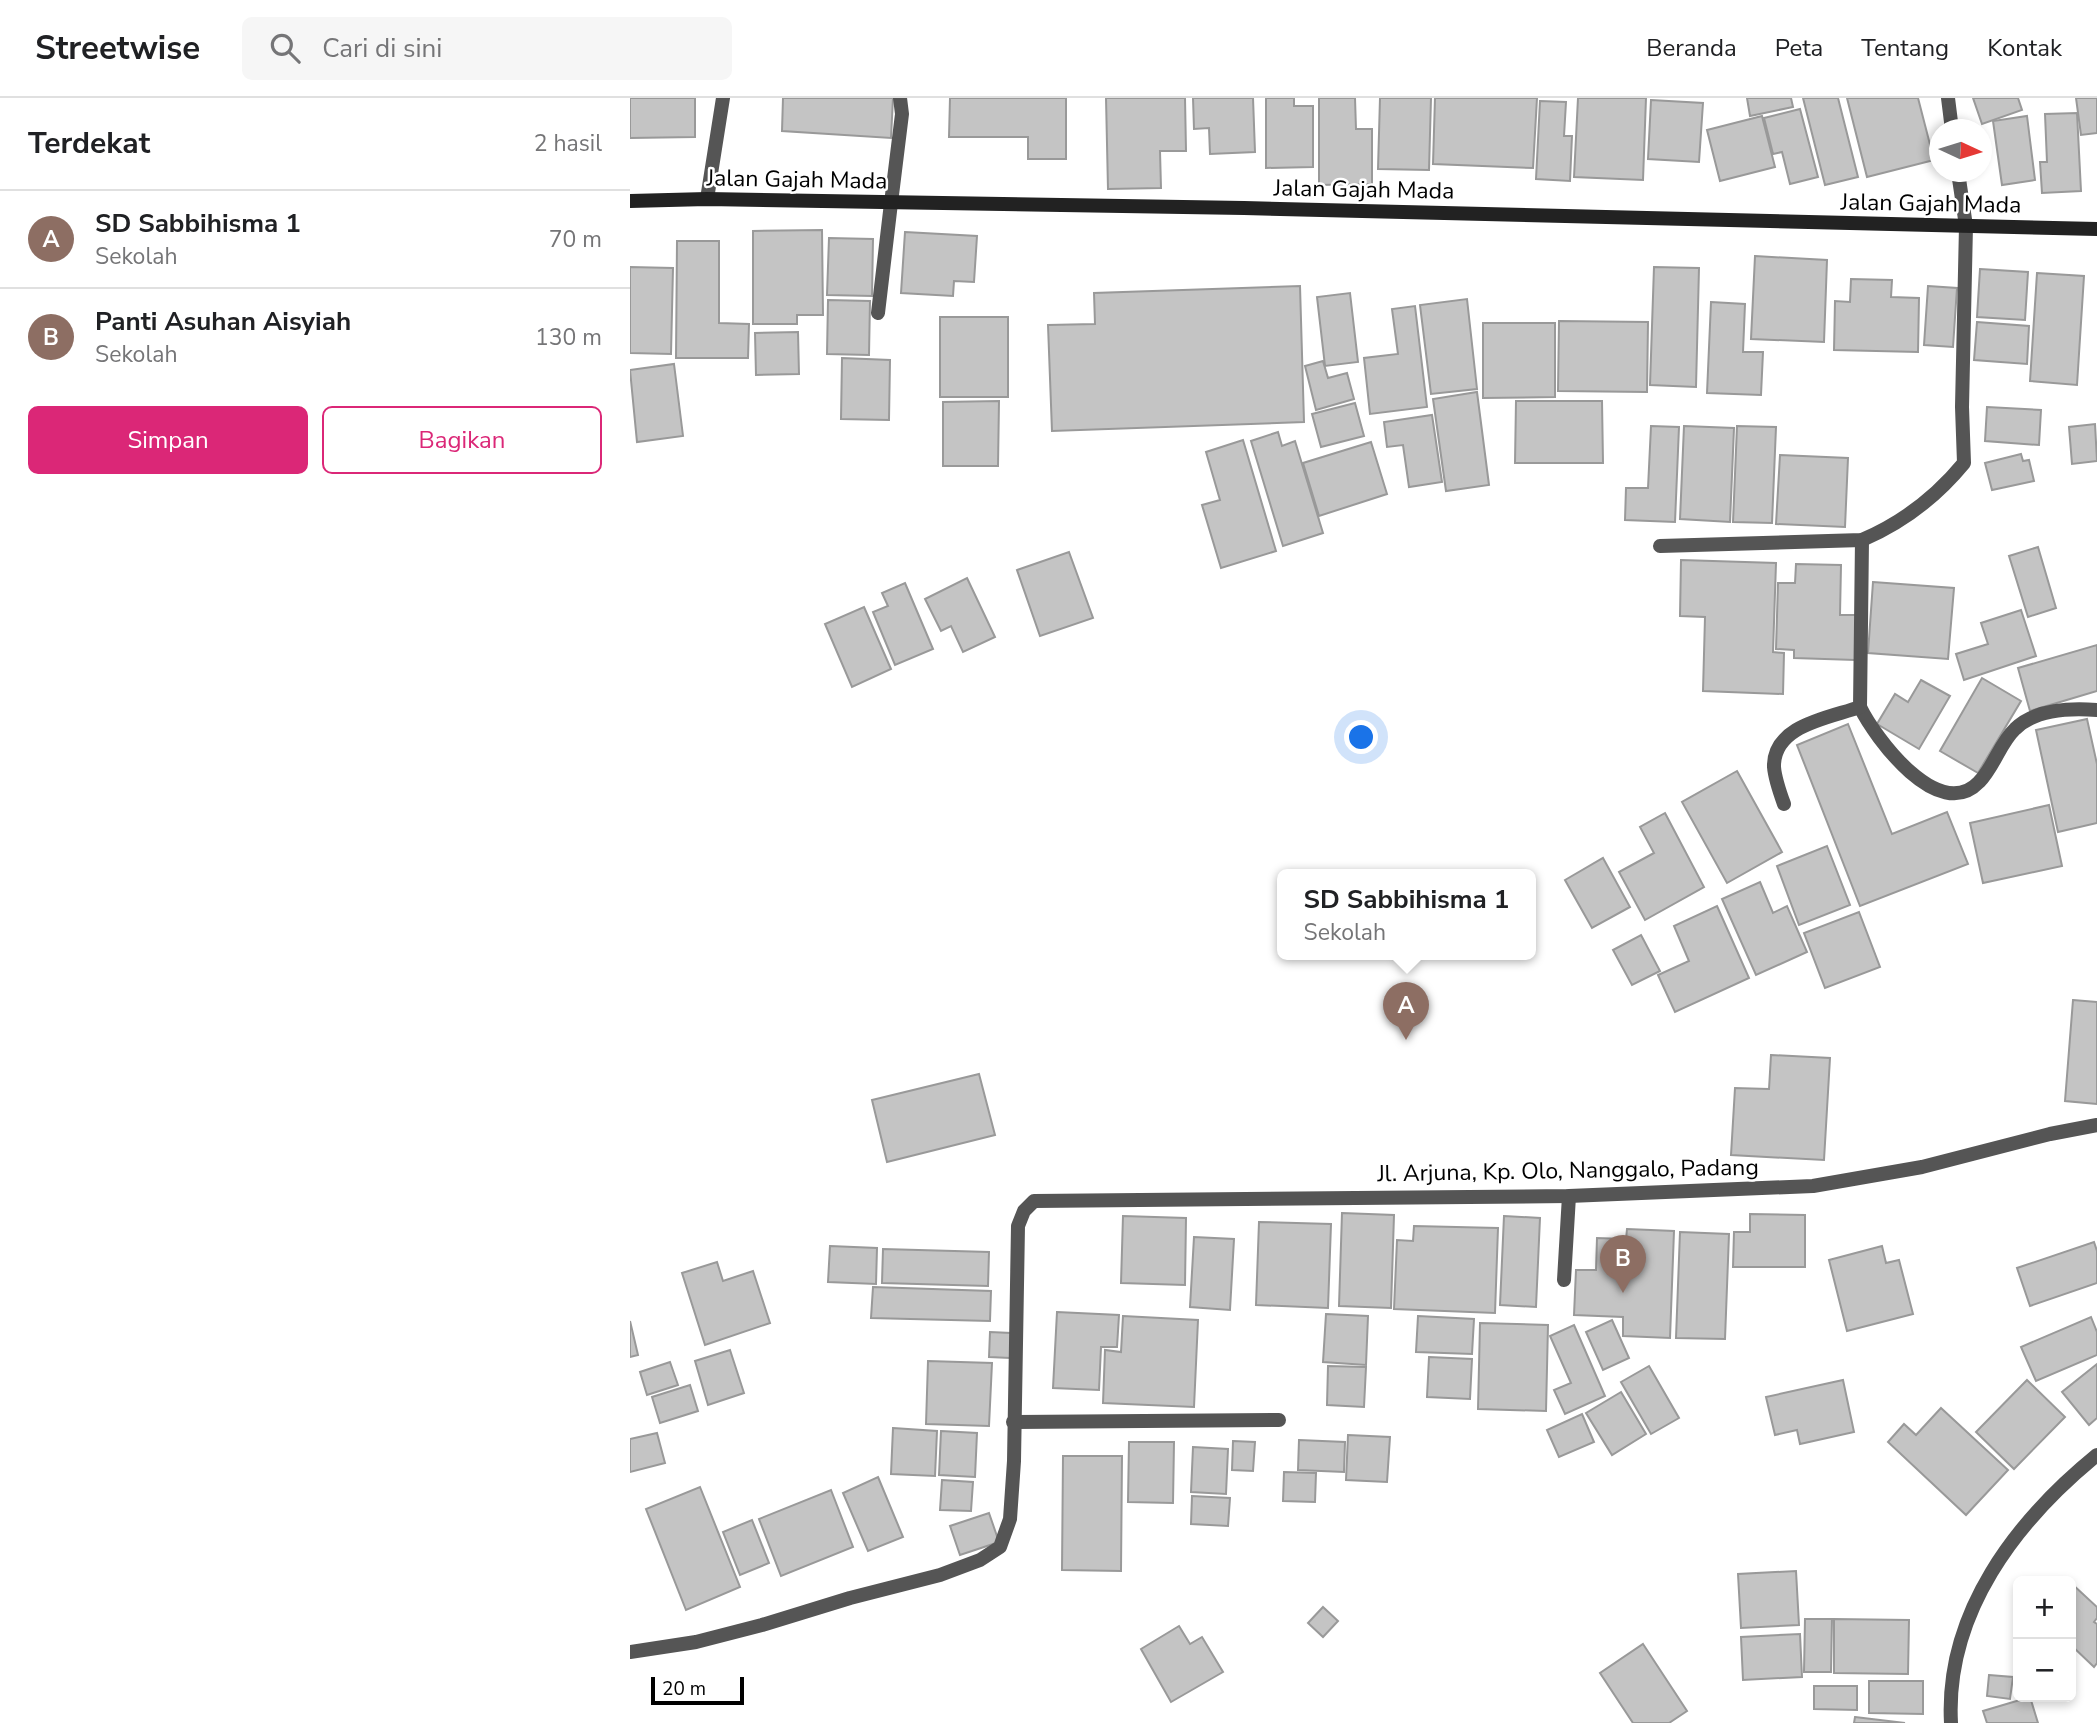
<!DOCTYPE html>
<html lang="id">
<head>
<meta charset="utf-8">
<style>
	:root { --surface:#fff; --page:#f6f6f6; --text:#202124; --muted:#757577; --line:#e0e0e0; --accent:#db2777 }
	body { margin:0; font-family:"Nunito Sans",sans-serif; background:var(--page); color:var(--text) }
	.controls { position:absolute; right:21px; bottom:21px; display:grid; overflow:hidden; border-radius:10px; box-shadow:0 4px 10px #0003 }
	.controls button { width:63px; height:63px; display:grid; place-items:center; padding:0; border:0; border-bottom:2px solid var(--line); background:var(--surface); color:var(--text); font:35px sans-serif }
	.compass { position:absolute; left:1299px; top:21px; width:63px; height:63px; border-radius:50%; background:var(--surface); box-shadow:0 4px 10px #0003; rotate:94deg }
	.scale { position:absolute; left:21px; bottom:18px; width:93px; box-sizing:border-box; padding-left:7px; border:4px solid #000; border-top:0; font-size:19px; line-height:24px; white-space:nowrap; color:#000; -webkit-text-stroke:5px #fff; paint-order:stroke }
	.you { position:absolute; left:732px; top:640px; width:24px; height:24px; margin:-18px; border:5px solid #fff; border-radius:50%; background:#1a73e8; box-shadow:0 0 0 10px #1a73e833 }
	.badge { display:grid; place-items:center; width:46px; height:46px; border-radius:50%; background:var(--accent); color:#fff; font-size:23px; font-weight:700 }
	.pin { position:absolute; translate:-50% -58px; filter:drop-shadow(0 2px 4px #0008) }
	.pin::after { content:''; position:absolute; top:37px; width:24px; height:21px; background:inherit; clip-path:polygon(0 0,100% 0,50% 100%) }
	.popup { position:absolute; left:647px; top:771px; width:259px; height:91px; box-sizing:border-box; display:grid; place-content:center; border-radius:10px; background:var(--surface); filter:drop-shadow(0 2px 5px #0005); font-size:23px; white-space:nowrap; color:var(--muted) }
	.popup b { font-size:26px; color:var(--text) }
	.popup::after { content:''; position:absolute; left:50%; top:100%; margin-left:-14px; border:14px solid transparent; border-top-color:var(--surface) }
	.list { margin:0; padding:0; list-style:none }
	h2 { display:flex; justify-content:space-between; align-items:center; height:91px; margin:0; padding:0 28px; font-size:30px }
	h2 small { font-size:23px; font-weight:400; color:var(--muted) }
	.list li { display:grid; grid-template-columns:46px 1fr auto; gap:21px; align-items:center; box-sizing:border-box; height:98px; padding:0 28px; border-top:2px solid var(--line) }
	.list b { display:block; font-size:26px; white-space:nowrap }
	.list p { margin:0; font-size:23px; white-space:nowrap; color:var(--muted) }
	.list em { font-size:23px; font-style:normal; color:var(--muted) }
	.actions { display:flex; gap:14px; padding:21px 28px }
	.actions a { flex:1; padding:16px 0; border:2px solid var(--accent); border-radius:10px; text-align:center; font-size:24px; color:var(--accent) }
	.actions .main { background:var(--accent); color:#fff }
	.icon { flex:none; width:38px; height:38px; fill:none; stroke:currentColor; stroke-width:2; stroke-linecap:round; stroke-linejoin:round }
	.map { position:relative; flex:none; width:1467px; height:1625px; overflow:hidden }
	header { display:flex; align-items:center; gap:42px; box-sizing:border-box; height:98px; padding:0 35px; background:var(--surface); border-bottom:2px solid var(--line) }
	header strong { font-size:33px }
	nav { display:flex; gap:38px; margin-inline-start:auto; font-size:24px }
	.search { width:490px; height:63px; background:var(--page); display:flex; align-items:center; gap:18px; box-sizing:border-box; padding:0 24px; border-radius:10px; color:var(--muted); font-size:26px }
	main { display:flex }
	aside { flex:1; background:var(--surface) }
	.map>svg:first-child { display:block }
	.building { fill:#c4c4c4; stroke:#999; stroke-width:2 }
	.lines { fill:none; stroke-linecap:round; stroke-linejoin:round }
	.lane { stroke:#555; stroke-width:14 }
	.street { stroke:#555; stroke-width:14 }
	.secondary { stroke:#222; stroke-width:14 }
	.labels { text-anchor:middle; stroke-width:5; stroke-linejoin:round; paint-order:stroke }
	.street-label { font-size:23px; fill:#000; stroke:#fff }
</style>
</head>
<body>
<header>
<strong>Streetwise</strong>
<div class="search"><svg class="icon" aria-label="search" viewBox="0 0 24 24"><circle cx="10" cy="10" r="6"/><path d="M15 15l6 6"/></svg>Cari di sini</div>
<nav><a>Beranda</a><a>Peta</a><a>Tentang</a><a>Kontak</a></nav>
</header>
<main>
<aside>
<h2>Terdekat<small>2 hasil</small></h2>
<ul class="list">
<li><span class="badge" style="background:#8d6e63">A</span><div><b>SD Sabbihisma 1</b><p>Sekolah</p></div><em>70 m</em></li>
<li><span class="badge" style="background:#8d6e63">B</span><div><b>Panti Asuhan Aisyiah</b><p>Sekolah</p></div><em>130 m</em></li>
</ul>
<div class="actions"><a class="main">Simpan</a><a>Bagikan</a></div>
</aside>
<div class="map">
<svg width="1467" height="1625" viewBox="0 0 1467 1625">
	<rect width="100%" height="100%" fill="#fff"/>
	<g class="building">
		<polygon points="0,0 65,0 65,39 0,40"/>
		<polygon points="153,0 263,0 261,40 152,33"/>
		<polygon points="320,0 436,0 436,61 398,61 398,39 319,39"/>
		<polygon points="476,0 555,0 556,53 530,53 531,90 478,91"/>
		<polygon points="563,0 623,0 625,54 580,56 579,30 564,31"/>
		<polygon points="636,0 664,0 664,8 683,8 683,69 636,70"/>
		<polygon points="689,0 725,0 726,31 742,31 742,86 689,87"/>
		<polygon points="750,0 801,0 799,72 748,71"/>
		<polygon points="805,0 907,0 903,70 803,66"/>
		<polygon points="948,0 1016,0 1013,82 944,79"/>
		<polygon points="1117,0 1161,0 1163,9 1120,18"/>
		<polygon points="1173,0 1208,0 1228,79 1195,87"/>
		<polygon points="1217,0 1288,0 1304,62 1237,79"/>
		<polygon points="1343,0 1388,0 1392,12 1352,26"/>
		<polygon points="1446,0 1467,0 1467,35 1451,37"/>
		<polygon points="1021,2 1073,5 1069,64 1018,61"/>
		<polygon points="910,3 936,4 934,38 942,38 940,83 906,81"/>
		<polygon points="1170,11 1188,79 1160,86 1152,54 1143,56 1134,20"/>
		<polygon points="1447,15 1451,93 1412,95 1410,64 1417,64 1415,16"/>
		<polygon points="1132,18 1145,69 1090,83 1077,32"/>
		<polygon points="1397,18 1405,82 1372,87 1363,23"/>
		<polygon points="192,132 193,217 167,217 167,226 123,226 123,133"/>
		<polygon points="275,134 347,138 344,184 324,183 323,198 271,195"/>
		<polygon points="199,140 243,141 242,198 197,197"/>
		<polygon points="47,143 89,143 89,225 119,226 118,260 46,260"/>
		<polygon points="1125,158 1197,162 1194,244 1121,241"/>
		<polygon points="0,169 43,170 41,256 0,255"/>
		<polygon points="1024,169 1069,170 1066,289 1020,287"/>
		<polygon points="1350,171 1398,174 1395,222 1347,219"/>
		<polygon points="1407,175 1454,178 1447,287 1400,283"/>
		<polygon points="1221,181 1262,182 1261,199 1289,200 1288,254 1204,252 1205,203 1220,204"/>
		<polygon points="670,188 674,324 422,333 418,227 465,226 464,195"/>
		<polygon points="1298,188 1327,190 1323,249 1294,247"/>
		<polygon points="720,195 728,264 695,268 687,199"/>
		<polygon points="837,201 847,291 801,296 790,207"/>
		<polygon points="198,202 240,203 239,257 197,256"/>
		<polygon points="1081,204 1115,206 1113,254 1133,254 1131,297 1077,295"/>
		<polygon points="785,208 797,309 740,316 734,260 768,256 762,211"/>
		<rect x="310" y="219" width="68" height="80"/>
		<polygon points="929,223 1018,224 1017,294 928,293"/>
		<polygon points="1347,224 1399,228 1397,266 1344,262"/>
		<polygon points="853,225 925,225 925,299 853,300"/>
		<polygon points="168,234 169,276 126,277 125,235"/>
		<polygon points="212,260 260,262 259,322 211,321"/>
		<polygon points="693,263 698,280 717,275 724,301 686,312 675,268"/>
		<polygon points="44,266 53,338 7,344 0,272"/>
		<polygon points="847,294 859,387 816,393 803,301"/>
		<polygon points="369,303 368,368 313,368 313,304"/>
		<polygon points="886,303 972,303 973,365 885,365"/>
		<polygon points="725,305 734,338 691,349 682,316"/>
		<polygon points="1357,309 1411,312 1409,347 1355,343"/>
		<polygon points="802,317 812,384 779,389 773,347 757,349 754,324"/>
		<polygon points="1465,326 1467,363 1442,366 1439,329"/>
		<polygon points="1021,328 1049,329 1045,424 995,422 996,390 1018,390"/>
		<polygon points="1054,328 1104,330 1100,424 1050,421"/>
		<polygon points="1107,328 1146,329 1142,425 1103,424"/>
		<polygon points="648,334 652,348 665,343 693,435 653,448 621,343"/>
		<polygon points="613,342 646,453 591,470 572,407 590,402 576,354"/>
		<polygon points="741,344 757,396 689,418 673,365"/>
		<polygon points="1391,356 1393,363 1399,362 1404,383 1362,392 1355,365"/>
		<polygon points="1150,357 1218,360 1215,429 1146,426"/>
		<polygon points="1408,449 1426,510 1398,519 1379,458"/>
		<polygon points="439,454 463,520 410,538 387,472"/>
		<polygon points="1051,462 1146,465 1143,554 1154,555 1153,596 1073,593 1075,519 1050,518"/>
		<polygon points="1166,466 1211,467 1210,517 1226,517 1225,562 1164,560 1164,552 1146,551 1148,485 1165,485"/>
		<polygon points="337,480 365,539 333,554 321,528 311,533 295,501"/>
		<polygon points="1243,484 1324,490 1318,561 1238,555"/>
		<polygon points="275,485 303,551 265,567 243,514 258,508 252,495"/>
		<polygon points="234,509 261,571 222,589 195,526"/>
		<polygon points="1391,512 1406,558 1334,582 1326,556 1358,546 1351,525"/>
		<polygon points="1467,547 1467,593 1400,613 1388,570"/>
		<polygon points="1352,580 1391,603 1348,675 1310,653"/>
		<polygon points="1291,582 1320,598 1289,651 1247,626 1265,596 1278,604"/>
		<polygon points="1457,621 1467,666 1467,725 1428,734 1406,632"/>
		<polygon points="1218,626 1262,736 1317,714 1338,766 1230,808 1167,647"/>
		<polygon points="1107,673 1152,754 1097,785 1052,704"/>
		<polygon points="1419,707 1432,768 1353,785 1340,725"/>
		<polygon points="1035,715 1074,789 1015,822 989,774 1024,755 1010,729"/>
		<polygon points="1197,748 1220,807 1169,827 1147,768"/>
		<polygon points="973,760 1000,809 962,830 935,782"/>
		<polygon points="1130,784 1143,815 1157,808 1177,854 1126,877 1092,801"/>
		<polygon points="1087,808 1119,880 1045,914 1028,877 1059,863 1044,828"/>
		<polygon points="1229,814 1250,869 1195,890 1174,835"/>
		<polygon points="1011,837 1030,873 1002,887 983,852"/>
		<polygon points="1443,902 1467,904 1467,1006 1435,1003"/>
		<polygon points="1141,957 1200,960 1194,1062 1101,1057 1105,990 1139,991"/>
		<polygon points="349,976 365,1037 257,1064 242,1002"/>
		<polygon points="712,1115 764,1117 761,1210 709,1208"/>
		<polygon points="1120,1116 1175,1117 1175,1169 1103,1169 1104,1134 1120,1134"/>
		<polygon points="493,1118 556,1120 555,1187 491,1185"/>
		<polygon points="874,1118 910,1120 906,1209 870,1207"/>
		<polygon points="629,1124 701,1126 698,1210 626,1207"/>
		<polygon points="784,1128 868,1130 865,1215 764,1211 767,1142 783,1143"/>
		<polygon points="997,1131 1044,1133 1040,1240 993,1238 993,1219 944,1217 946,1172 966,1172 967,1140 996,1141"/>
		<polygon points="1050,1134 1099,1136 1095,1241 1046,1240"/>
		<polygon points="564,1139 604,1141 600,1212 560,1209"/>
		<polygon points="1464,1144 1467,1153 1467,1185 1400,1208 1387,1170"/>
		<polygon points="200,1148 247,1150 246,1186 198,1184"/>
		<polygon points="1252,1148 1256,1165 1269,1162 1283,1216 1217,1233 1199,1162"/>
		<polygon points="253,1151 359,1154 358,1188 252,1185"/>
		<polygon points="87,1164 93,1183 123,1173 140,1225 75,1247 52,1175"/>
		<polygon points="243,1189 361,1193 360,1223 241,1220"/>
		<polygon points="427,1214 489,1217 487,1249 471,1249 469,1292 423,1290"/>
		<polygon points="696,1216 738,1218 736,1267 693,1264"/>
		<polygon points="493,1218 568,1222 564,1309 473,1305 475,1252 491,1254"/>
		<polygon points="788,1218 844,1221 842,1256 786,1254"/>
		<polygon points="1461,1219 1467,1234 1467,1257 1406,1283 1391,1249"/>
		<polygon points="982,1222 999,1260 973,1272 956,1234"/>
		<polygon points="0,1223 8,1257 0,1259"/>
		<polygon points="850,1225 918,1227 916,1313 848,1311"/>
		<polygon points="944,1227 975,1298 935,1316 924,1292 941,1285 920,1238"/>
		<polygon points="360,1234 381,1235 380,1260 359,1259"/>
		<polygon points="100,1252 114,1295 78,1307 65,1263"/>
		<polygon points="799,1259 842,1261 840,1301 797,1299"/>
		<polygon points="298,1263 362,1265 359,1328 296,1326"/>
		<polygon points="40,1264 48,1287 17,1297 10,1274"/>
		<polygon points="1467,1266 1467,1320 1459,1327 1432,1294"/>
		<polygon points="698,1268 736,1269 734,1309 697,1307"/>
		<polygon points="1019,1268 1049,1320 1021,1336 991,1284"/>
		<polygon points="1213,1282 1224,1334 1170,1346 1167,1332 1145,1337 1136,1299"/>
		<polygon points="1397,1282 1435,1319 1384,1371 1346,1334"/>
		<polygon points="60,1287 68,1313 30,1325 22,1299"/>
		<polygon points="991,1294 1016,1336 982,1357 956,1315"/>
		<polygon points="1311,1310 1378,1372 1336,1417 1258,1344 1274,1326 1286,1337"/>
		<polygon points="952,1316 964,1344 929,1359 917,1332"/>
		<polygon points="263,1330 307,1333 305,1378 261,1376"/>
		<polygon points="311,1333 347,1335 345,1379 309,1377"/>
		<polygon points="27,1335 35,1365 0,1374 0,1341"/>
		<polygon points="718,1337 760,1339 757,1384 716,1382"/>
		<polygon points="669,1342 715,1344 714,1374 668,1372"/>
		<polygon points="603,1343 625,1344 623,1373 602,1372"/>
		<polygon points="499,1344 544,1344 543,1405 498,1404"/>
		<polygon points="563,1349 598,1351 596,1396 561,1394"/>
		<polygon points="433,1358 492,1358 491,1473 432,1472"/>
		<polygon points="654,1374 686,1375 685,1404 653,1403"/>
		<polygon points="248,1379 273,1439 238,1453 213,1395"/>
		<polygon points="312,1382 343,1384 341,1413 310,1412"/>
		<polygon points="70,1389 110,1489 56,1512 16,1411"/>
		<polygon points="201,1392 223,1449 151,1478 129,1421"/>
		<polygon points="562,1398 600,1400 598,1428 561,1426"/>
		<polygon points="359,1415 369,1444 330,1457 320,1428"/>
		<polygon points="122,1422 139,1465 110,1477 93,1434"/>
		<polygon points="1166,1473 1169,1527 1111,1530 1108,1476"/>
		<polygon points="1441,1485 1467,1509 1467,1520 1464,1524 1467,1526 1467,1565 1464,1569 1441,1547"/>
		<polygon points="693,1509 708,1523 693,1539 678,1525"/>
		<polygon points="1175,1521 1202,1521 1201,1574 1174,1574"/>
		<polygon points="1204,1521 1279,1522 1278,1576 1204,1575"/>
		<polygon points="549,1528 560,1546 572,1539 593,1574 541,1604 511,1551"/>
		<polygon points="1170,1536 1172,1579 1113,1582 1111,1539"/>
		<polygon points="1013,1546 1057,1613 1039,1625 1003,1625 970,1575"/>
		<polygon points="1359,1577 1383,1579 1380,1601 1357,1598"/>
		<polygon points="1239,1583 1293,1583 1293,1616 1239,1615"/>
		<polygon points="1184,1588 1227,1588 1227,1612 1184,1611"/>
		<polygon points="1400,1599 1408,1625 1357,1625 1353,1613"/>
		<polygon points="1225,1619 1275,1625 1224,1625"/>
	</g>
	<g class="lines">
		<g class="lane">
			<polyline points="77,101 93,0"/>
			<polyline points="261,105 272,16 270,0"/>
		</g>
		<g class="street">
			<polyline points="1318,0 1322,32"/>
			<polyline points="248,215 261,105"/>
			<path d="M1030 448 1232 442C1272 425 1306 399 1334 365L1332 309 1336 128 1328 74"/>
			<path d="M1230 609C1245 640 1309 726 1349 684 1364 669 1370 645 1385 631 1405 611 1441 610 1467 612"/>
			<path d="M1154 706C1150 695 1145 681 1144 669 1143 627 1199 620 1230 609L1232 442"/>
			<polyline points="934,1182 939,1098"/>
			<polyline points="383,1324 649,1322"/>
			<polyline points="0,1554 66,1544 132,1527 220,1500 310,1477 350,1462 370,1449 380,1421 384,1363 388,1128 394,1113 404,1103 939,1098 1183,1088 1292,1069 1420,1036 1467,1027"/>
			<path d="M1321 1625C1315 1515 1386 1423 1467 1357"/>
		</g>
		<polyline class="secondary" points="0,103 77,101 614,110 1467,131"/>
	</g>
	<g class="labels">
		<g class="street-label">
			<text transform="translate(167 81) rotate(1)" y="8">Jalan Gajah Mada</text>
			<text transform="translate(734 91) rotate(1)" y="8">Jalan Gajah Mada</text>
			<text transform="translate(1301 105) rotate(1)" y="8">Jalan Gajah Mada</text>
			<text transform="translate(938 1072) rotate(-1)" y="8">Jl. Arjuna, Kp. Olo, Nanggalo, Padang</text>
		</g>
	</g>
</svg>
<div class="controls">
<button>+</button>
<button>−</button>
</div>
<svg class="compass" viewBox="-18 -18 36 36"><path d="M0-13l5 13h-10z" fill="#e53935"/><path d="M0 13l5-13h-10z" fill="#757577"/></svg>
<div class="scale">20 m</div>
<div class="you"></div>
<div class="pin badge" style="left:776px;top:942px;background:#8d6e63">A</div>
<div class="popup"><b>SD Sabbihisma 1</b>Sekolah</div>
<div class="pin badge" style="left:993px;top:1195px;background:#8d6e63">B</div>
</div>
</main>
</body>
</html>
